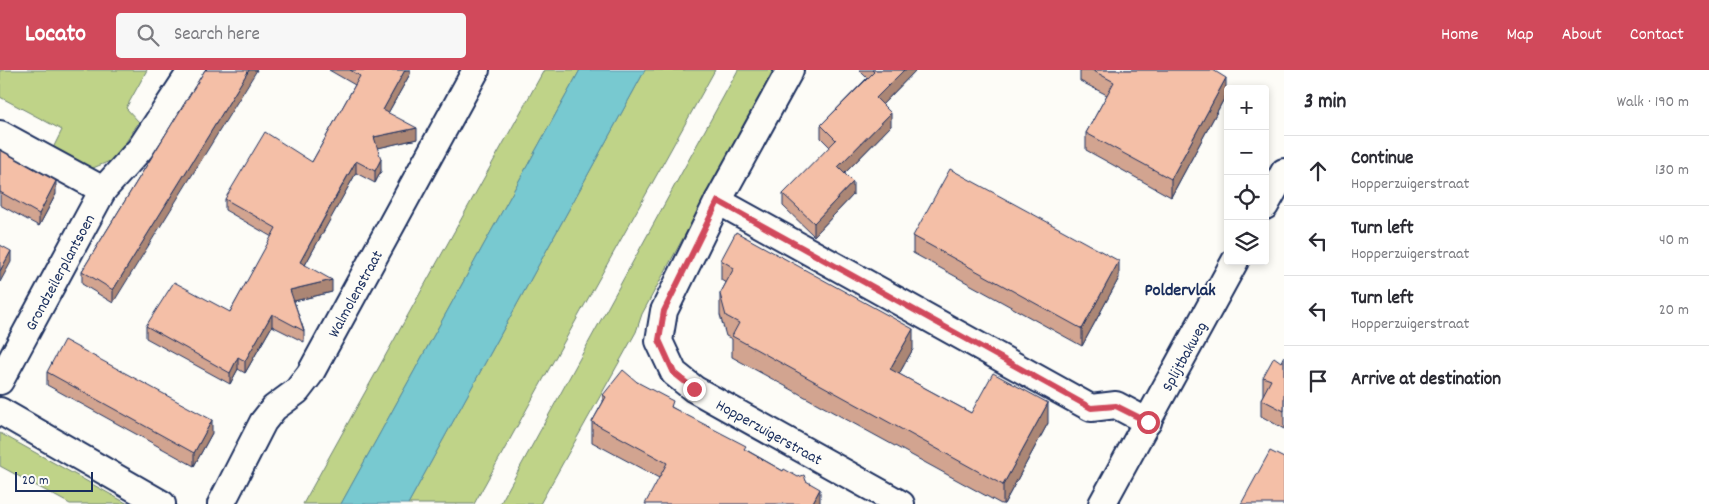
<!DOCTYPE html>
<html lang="en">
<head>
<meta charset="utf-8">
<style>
	:root { --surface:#fff; --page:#f7f7f7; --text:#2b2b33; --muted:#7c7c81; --line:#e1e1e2; --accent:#d1495b }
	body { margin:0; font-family:Dekko,sans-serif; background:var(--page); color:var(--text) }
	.controls { position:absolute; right:15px; top:15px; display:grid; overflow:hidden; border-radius:5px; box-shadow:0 2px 8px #0003 }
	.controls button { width:45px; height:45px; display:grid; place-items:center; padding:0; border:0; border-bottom:1px solid var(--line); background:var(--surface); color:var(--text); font:25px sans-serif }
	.scale { position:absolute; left:15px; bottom:12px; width:78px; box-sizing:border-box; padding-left:5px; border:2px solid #1b2f5e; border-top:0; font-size:14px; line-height:18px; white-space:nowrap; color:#1b2f5e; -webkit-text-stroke:4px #fdfcf7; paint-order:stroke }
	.stop { position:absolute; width:15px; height:15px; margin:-11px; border:4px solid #d1495b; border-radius:50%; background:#fff }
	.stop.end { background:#d1495b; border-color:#fff; box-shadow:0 1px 5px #0008 }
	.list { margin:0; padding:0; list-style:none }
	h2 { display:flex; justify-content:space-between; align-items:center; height:65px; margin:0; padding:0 20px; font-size:21px }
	h2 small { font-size:16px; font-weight:400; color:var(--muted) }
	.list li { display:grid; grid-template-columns:32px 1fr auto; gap:15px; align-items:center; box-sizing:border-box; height:70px; padding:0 20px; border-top:1px solid var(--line) }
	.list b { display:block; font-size:19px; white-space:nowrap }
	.list p { margin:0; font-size:16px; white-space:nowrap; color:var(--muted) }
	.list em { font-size:16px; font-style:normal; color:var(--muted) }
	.icon { flex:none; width:28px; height:28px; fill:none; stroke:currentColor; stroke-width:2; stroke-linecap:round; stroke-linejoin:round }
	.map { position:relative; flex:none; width:1284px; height:434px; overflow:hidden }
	header { display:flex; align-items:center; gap:30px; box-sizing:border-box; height:70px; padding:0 25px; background:var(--accent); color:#fff }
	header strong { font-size:24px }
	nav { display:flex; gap:28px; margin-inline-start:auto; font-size:18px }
	.search { width:350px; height:45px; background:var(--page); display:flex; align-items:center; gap:12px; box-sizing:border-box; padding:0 18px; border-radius:5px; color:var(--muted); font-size:19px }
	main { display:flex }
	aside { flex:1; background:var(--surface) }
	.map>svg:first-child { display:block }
	.green { fill:#bfd388; stroke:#6d8173 }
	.water { fill:#78c9d0; stroke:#538ba2 }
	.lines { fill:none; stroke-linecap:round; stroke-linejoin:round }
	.minor-casing { stroke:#1b2f5e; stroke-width:30 }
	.minor { stroke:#fdfcf7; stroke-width:26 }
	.wall { fill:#d2a490; stroke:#1b2f5e }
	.shaded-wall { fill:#ab8675; stroke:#1b2f5e }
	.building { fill:#f4bfa7; stroke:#1b2f5e }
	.route { stroke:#d1495b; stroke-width:6 }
	.labels { text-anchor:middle; stroke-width:4; stroke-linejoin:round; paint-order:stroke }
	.street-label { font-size:16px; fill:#1b2f5e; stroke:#fdfcf7 }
	.neighbourhood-label { font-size:18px; font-weight:bold; fill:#1b2f5e; stroke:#fdfcf7 }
</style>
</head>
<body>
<header>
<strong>Locato</strong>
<div class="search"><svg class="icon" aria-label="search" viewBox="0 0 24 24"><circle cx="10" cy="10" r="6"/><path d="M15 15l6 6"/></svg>Search here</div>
<nav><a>Home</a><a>Map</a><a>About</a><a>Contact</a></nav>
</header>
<main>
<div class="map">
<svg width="1284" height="434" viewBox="0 0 1284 434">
	<rect width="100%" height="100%" fill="#fdfcf7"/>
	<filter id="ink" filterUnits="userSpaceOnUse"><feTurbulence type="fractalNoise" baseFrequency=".02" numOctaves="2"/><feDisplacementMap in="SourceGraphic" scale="10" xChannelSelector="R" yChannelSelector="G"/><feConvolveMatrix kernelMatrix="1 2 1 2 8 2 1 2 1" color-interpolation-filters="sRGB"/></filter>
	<g filter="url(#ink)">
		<g class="green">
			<polygon points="0,0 147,0 126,38 139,52 115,89 93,98 52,80 62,60 0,27"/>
			<polygon points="544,0 580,0 341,434 303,434"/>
			<polygon points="645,0 715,0 474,434 408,434"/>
			<polygon points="738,0 774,0 642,244 636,262 540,434 500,434"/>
			<polygon points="0,363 128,434 70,434 0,396"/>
		</g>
		<polygon class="water" points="580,0 645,0 408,434 341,434"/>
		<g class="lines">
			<defs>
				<g id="minor">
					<path id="s1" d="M790 0 718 131 664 241 659 271 674 303 694 319 901 434"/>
					<polyline points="0,64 103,120"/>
					<polyline points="718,131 1091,338 1116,335 1148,352"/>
					<polyline points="1265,136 1284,102"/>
					<path id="s2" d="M0 311 103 120 140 79 192 0"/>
					<polyline points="0,341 162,434"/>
					<path id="s3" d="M221 434 263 352 274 338 297 321 310 304 476 0"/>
					<path id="s4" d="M1102 434 1235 191"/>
				</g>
			</defs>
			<use href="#minor" class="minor-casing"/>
			<use href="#minor" class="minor"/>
		</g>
		<g class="wall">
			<polygon points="205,0 113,233 82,214 82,201"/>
			<polygon points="329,0 410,0 410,4 388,43 417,69 377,78 381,101 375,113 356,103 330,149 305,195 332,222 294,231 304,261 304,272 272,256 245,303 238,299 230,314 146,268 146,256 230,242 272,167 225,140 225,129 312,92 355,15"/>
			<polygon points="859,0 916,0 882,35 891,56 845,103 853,125 814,166 783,136 783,124 830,77 821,68 821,55 867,8"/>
			<polygon points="1080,0 1213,0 1226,25 1171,127 1086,80 1086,63 1107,25 1080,11"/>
			<polygon points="0,80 56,124 39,156 0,135"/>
			<polygon points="913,166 1119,208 1082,276 913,183"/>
			<polygon points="721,190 913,279 899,304 971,343 1048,353 1004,434 1001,434 732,287 732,269 726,266 720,245 720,224 726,213 721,210"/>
			<polygon points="1284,286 1284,359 1261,346 1261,329 1263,325 1263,307 1281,292"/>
			<polygon points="47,302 212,363 194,396 47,315"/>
			<polygon points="637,312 673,338 783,401 806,411 820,434 659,408 592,372 592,352 603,332 603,325"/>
		</g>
		<g class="shaded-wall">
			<polygon points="249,0 257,0 113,233 113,220"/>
			<polygon points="405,0 410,0 410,4 383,52 383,40"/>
			<polygon points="904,0 916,0 876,41 876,28"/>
			<polygon points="1226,8 1226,25 1171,127 1171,109"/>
			<polygon points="891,43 891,56 838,110 838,97"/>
			<polygon points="417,58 417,69 374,79 374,67"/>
			<polygon points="381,89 381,101 375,113 375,101"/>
			<polygon points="356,91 356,103 300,204 300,192"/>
			<polygon points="56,111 56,124 39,156 39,144"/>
			<polygon points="853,112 853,125 814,166 814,153"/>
			<polygon points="11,181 11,192 0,212 0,201"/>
			<polygon points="1119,191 1119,208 1082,276 1082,259"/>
			<polygon points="332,210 332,222 290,232 290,220"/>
			<polygon points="272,244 272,256 245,303 245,291"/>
			<polygon points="913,259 913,279 890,320 890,299"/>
			<polygon points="238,287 238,299 230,314 230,303"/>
			<polygon points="1048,333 1048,353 1004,434 1003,434 1003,415"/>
			<polygon points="212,350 212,363 194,396 194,383"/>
			<polygon points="820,419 820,434 812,434"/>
		</g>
		<g class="building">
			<polygon points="205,0 249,0 113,220 82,201"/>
			<polygon points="350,0 405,0 383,40 417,58 374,67 381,89 375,101 356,91 330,137 300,192 332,210 290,220 304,261 272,244 245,291 238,287 230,303 146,256 174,212 230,242 276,158 225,129 265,62 312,92 360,6"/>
			<polygon points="872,0 904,0 876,28 891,43 838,97 853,112 814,153 783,124 836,70 821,55 874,2"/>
			<polygon points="1092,0 1213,0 1226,8 1171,109 1086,63 1114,12"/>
			<polygon points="0,80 56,111 39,144 0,122"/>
			<polygon points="950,99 1119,191 1082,259 913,166"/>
			<polygon points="736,162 913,259 890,299 971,343 993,303 1048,333 1003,415 732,266 739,253 726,246 720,224 734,198 721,190"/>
			<polygon points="0,175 11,181 0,201"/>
			<polygon points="64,270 212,350 194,383 47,302"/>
			<polygon points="1284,286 1284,341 1261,329 1271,310 1263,307 1274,287 1281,292"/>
			<polygon points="623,300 637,312 673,331 671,337 746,376 744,379 783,401 784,399 798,407 804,405 806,411 820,419 812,434 645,434 667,393 592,352 606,327 603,325"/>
			<polygon points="1270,381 1284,388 1284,434 1241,434"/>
		</g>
	</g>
	<g class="lines" filter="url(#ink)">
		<polyline class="route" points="694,319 674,303 659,270 664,241 718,131 1091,338 1116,336 1148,352"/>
	</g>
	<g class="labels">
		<g class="street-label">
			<text dy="6" stroke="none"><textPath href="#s2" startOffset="124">Grondzeilerplantsoen</textPath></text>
			<text dy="6" stroke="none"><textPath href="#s3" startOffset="252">Walmolenstraat</textPath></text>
			<text dy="6" stroke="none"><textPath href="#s4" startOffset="169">Splijtbakweg</textPath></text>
			<text dy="6" stroke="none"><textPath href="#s1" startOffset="450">Hopperzuigerstraat</textPath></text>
		</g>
		<g class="neighbourhood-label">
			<text x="1180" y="225">Poldervlak</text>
		</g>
	</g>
</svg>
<div class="controls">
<button>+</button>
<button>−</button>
<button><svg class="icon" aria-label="locate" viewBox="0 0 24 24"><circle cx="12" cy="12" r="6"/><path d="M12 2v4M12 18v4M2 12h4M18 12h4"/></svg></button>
<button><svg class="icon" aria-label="layers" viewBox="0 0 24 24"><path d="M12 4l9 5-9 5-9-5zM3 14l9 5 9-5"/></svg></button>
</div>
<div class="scale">20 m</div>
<div class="stop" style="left:1148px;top:352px"></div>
<div class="stop end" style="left:694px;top:319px"></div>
</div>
<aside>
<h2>3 min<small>Walk · 190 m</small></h2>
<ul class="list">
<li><svg class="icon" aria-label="ahead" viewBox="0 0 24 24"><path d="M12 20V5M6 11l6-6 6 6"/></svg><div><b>Continue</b><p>Hopperzuigerstraat</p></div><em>130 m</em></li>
<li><svg class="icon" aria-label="left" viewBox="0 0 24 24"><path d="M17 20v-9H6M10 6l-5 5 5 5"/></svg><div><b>Turn left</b><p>Hopperzuigerstraat</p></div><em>40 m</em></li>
<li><svg class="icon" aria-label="left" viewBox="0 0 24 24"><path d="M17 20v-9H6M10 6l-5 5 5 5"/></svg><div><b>Turn left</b><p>Hopperzuigerstraat</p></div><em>20 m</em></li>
<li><svg class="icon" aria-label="arrive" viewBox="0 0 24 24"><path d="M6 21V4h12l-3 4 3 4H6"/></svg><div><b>Arrive at destination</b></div></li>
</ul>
</aside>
</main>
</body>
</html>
